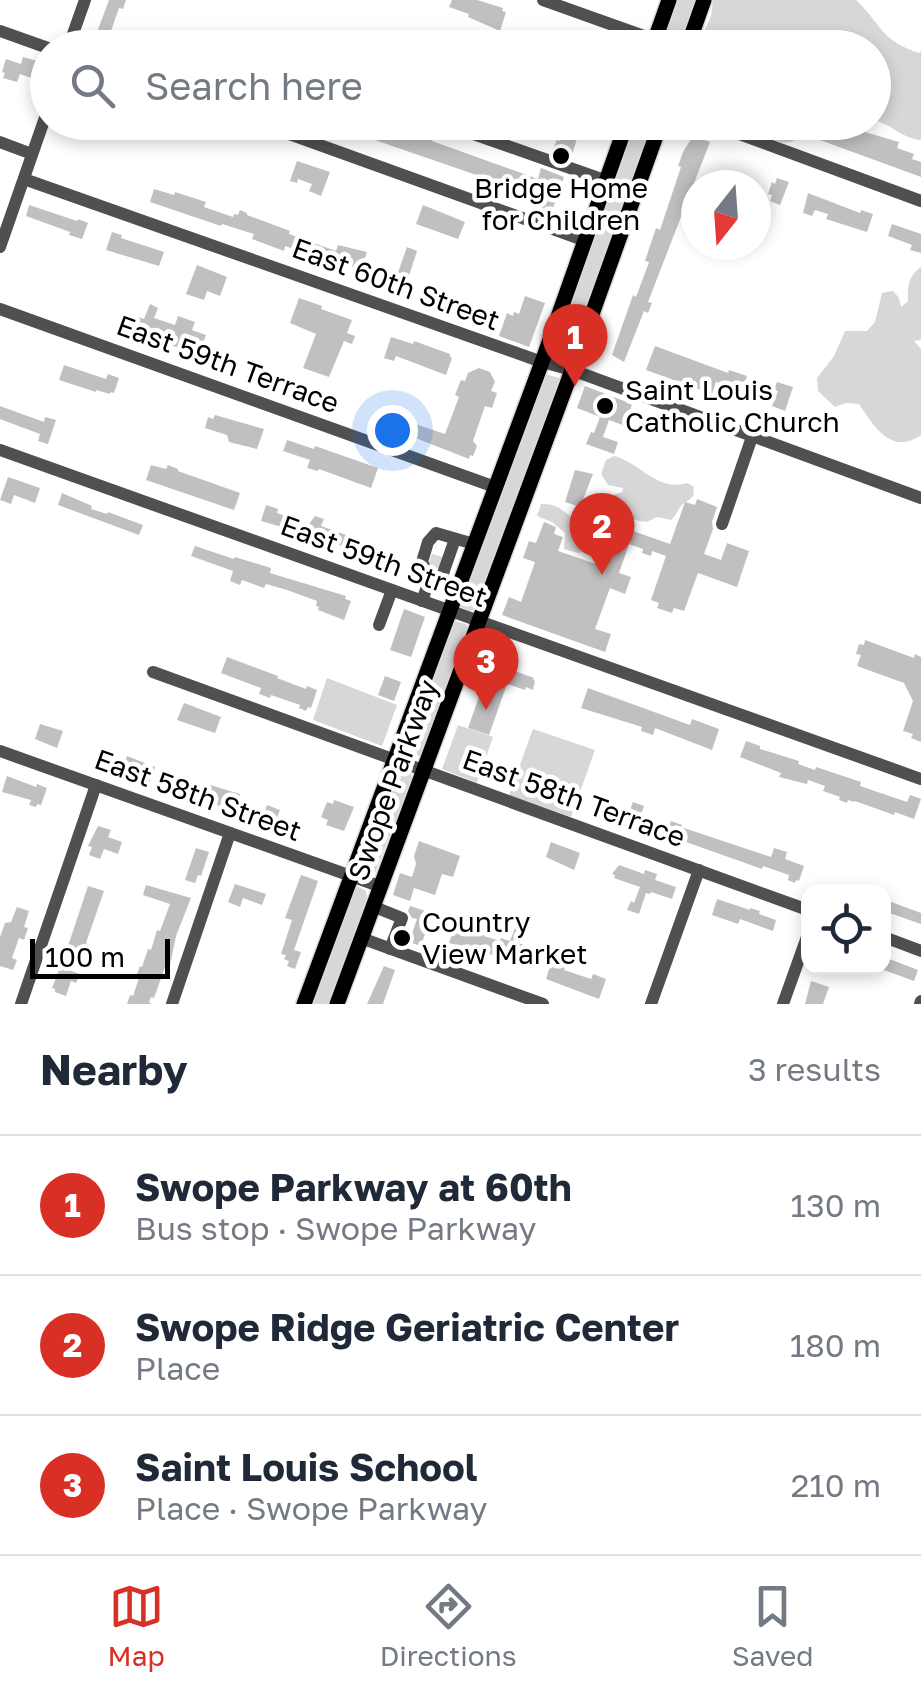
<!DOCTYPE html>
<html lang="en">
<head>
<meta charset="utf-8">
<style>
	:root { --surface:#fff; --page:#f6f6f7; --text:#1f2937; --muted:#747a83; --line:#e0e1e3; --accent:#d93025 }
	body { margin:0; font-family:"Golos Text",sans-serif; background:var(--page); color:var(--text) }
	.controls { position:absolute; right:30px; bottom:30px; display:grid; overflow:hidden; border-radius:20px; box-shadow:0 5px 15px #0003 }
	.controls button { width:90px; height:90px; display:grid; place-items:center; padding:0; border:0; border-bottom:2px solid var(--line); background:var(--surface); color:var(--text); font:50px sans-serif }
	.compass { position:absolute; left:681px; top:170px; width:90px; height:90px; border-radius:50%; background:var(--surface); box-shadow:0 5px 15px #0003; rotate:197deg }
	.scale { position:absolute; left:30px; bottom:25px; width:140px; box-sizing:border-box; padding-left:10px; border:5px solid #000; border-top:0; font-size:28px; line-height:35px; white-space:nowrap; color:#000; -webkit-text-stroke:8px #fff; paint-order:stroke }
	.you { position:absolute; left:392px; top:430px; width:35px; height:35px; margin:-25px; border:8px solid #fff; border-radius:50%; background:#1a73e8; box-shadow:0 0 0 15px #1a73e833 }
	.badge { display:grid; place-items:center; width:65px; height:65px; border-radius:50%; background:var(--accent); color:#fff; font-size:32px; font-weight:700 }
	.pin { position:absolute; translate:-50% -82px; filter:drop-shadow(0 2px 5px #0008) }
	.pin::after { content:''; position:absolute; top:52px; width:35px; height:30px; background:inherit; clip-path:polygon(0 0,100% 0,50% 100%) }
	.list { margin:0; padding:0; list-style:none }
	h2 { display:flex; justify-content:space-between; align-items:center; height:130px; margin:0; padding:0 40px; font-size:42px }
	h2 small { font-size:32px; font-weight:400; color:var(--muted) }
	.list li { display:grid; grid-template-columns:65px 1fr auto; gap:30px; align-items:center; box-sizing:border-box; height:140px; padding:0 40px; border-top:2px solid var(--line) }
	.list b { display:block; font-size:38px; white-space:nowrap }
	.list p { margin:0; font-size:32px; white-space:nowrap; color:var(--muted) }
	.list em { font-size:32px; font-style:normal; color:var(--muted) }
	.icon { flex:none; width:55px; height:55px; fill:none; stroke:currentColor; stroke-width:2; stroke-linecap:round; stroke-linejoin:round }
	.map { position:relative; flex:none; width:921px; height:1004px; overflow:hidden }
	.search { position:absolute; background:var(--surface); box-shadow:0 5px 15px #0003; left:30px; right:30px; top:30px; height:110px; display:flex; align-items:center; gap:25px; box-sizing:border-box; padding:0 35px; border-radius:55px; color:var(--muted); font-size:38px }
	.sheet { height:550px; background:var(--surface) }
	nav { display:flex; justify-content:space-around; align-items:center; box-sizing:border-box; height:140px; border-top:2px solid var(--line); background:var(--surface); font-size:28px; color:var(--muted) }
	nav a { display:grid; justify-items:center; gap:5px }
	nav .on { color:var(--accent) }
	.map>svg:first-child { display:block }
	.green { fill:#d7d7d7 }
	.building { fill:#c0c0c0 }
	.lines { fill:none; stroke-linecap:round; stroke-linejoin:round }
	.minor-tunnel { stroke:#d9d9d9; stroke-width:12; stroke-dasharray:12 6; stroke-linecap:butt }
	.major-casing { stroke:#dbdbdb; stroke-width:18 }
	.minor { stroke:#505050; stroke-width:12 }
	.major { stroke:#000; stroke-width:15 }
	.poi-dot { fill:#000; stroke:#fff; stroke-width:4 }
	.labels { text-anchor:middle; stroke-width:9; stroke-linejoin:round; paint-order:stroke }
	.poi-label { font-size:28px; fill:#000; stroke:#fff; text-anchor:start }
	.street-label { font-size:28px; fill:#000; stroke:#fff }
</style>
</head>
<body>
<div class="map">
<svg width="921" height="1004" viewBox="0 0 921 1004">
	<rect width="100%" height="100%" fill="#fff"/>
	<g class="green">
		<polygon points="676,0 695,0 678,47 660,48"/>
		<path d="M713 0H856C882 25 880 40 919 53L921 51V140C903 139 891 124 874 120V48L697 47 711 16Z"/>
		<polygon points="633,123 652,123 570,355 567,360 552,354"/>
		<path d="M773 123H809C801 141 790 147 771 139Z"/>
		<path d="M921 267V340L914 341 921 349V435C891 456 874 426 859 404L846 403 835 407 818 391 817 378 834 356 845 331H867L875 322 882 293 893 291 899 298 901 307 908 301C908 286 908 276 921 267Z"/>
		<polygon points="545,374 559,378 559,386 475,609 469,611 459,606"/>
		<path d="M614 456C641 463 657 492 687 483L693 486C696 499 690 498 682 505 677 510 677 515 671 520L657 517 647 522 639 521 611 511C608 530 605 540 584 542L583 552 578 553 564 549 565 533 552 522 537 516 541 504C563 503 565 517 579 520L613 495 622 492 623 488 608 485 601 474 606 460Z"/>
		<polygon points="455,621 466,624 468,629 421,755 414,757 406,754 404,750"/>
		<polygon points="327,678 397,705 382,746 313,720"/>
		<polygon points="458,725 493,737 477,783 442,769"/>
		<polygon points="533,729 595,750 571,817 509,795"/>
		<polygon points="398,769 411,773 412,778 375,873 371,875 361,870"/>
		<polygon points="355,885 366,891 367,900 329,1004 311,1004"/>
	</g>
	<g class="building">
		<polygon points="109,0 126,0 123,9 119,8 105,48 93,43"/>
		<polygon points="452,0 477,0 503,8 502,11 506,12 500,31 468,17 469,14 449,7"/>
		<polygon points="23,57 48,64 43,82 20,74 17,82 3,78 5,73 2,72 6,59 21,64"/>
		<polygon points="331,122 393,122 391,126 398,128 397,130 421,138 423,133 434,137 432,141 538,179 541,168 564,177 550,216 533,210 535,204 530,202 532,197 516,191 517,189 492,181 491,184 484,182 485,178 346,130"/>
		<polygon points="567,122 582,122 571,158 552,151 557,140 560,141"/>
		<polygon points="814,122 844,122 865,132 899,142 897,148 914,154 912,159 921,162 921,177 809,136"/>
		<polygon points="693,136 710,142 648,302 652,303 648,313 644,311 624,362 612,355 633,295 636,297 648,265 649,262 645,261 656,228 660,230 681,167 678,166 683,152"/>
		<polygon points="297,161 330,172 321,196 309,191 312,184 298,179 297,183 290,181"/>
		<polygon points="777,178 789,182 780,205 770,201 772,195 768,194 772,182 775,184"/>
		<polygon points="154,189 174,195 175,192 206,202 204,207 233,217 234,214 238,215 240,210 247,213 247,215 290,231 289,234 336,251 338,245 367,252 361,269 345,264 344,267 285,246 284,251 252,239 254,234 222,224 221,226 150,202"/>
		<polygon points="808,193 860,213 861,210 873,214 867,232 826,219 828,214 815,210 812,216 803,213"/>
		<polygon points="29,205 77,221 78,219 88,223 82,239 69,235 70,232 26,216"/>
		<polygon points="423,205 465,222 458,239 416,224"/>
		<polygon points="892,224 921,234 921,253 910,250 912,245 888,236"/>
		<polygon points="112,232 122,235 121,238 164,252 159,266 106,250"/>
		<polygon points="407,247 417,251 406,285 395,281"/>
		<polygon points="197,265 227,277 220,296 207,291 204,300 186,294"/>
		<polygon points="525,296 545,303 529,347 499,336 507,313 513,316 514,312 519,314"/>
		<polygon points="299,298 322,306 321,309 352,320 347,333 355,336 352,344 344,341 329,377 303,368 316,334 290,323"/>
		<polygon points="150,304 158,308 154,318 175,325 178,316 195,322 192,330 206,335 199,354 121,330 127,313 144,319"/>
		<polygon points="391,337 410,343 413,344 414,341 450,354 450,357 452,358 446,375 396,356 394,361 384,358"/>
		<polygon points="655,346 728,373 729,370 747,376 742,391 716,382 712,394 646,370"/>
		<polygon points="64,365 106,379 108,374 119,378 114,393 111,392 110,394 96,390 96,392 59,380"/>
		<polygon points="479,368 490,372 495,382 491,391 497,393 492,408 485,406 473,441 477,446 473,456 470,455 469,459 408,435 407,440 394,435 404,412 413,415 410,422 412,423 445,434 459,397 455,395 461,380 465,381 468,373"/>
		<polygon points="777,382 793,387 785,411 772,406 778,391 774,390"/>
		<polygon points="585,386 632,404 630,411 636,413 631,428 609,420 603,437 618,442 614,454 586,444 591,432 594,433 600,417 577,408"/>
		<polygon points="0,406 44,422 45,417 56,420 48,444 38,441 40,434 0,419"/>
		<polygon points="215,415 264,429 257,449 229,442 227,435 205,428 208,417 213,419"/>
		<polygon points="287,440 314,449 315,446 378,468 371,488 319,469 318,471 307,468 310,460 283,451"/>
		<polygon points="151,465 166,469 168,465 178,469 178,471 240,493 234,510 146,480"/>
		<polygon points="575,470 593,474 580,507 565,502"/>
		<polygon points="8,477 40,488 35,503 14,495 11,504 0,500"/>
		<polygon points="62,493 92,506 91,509 107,514 108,512 143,525 139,535 58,505"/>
		<polygon points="697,499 717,507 712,522 713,529 704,554 721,560 727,543 749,551 737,587 698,573 684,611 674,608 672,613 657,608 659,603 651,600 666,556 652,551 651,556 642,553 643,549 629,544 619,573 631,577 625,594 610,588 595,629 611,634 605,652 502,615 509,597 521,602 535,562 523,558 529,541 536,543 544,522 556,527 554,534 563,537 558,551 599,565 613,524 670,544 685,502 695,505"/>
		<polygon points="266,505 278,509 277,513 309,524 315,516 324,519 321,526 355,538 351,549 318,538 316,541 305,537 306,534 261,521"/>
		<polygon points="195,546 234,559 235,557 271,568 270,573 346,596 345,599 351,601 344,620 318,610 319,607 316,606 317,601 287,590 266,584 264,588 242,580 240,585 230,581 233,571 191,556"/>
		<polygon points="404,609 425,617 411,657 390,650"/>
		<polygon points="865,640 914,658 915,654 921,657 921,742 911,738 913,734 903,731 913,701 904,683 857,666 861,655 856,654 859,644 864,645"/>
		<polygon points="227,657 278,676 277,678 306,689 307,686 317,690 311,708 308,707 306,711 299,708 300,705 271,695 270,698 259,694 261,688 221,673"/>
		<polygon points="501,663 517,666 515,671 534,678 533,680 535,681 533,690 526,687 525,690 507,684 489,735 468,728 486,677 488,678 493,664 500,666"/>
		<polygon points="385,676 401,682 394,701 378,695"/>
		<polygon points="588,688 690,725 692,719 719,729 712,750 655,728 653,735 641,731 642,727 581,708"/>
		<polygon points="184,703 221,717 215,733 177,720"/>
		<polygon points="40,724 63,731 57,748 35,739"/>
		<polygon points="746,741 760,746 760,749 799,761 798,764 815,770 816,767 861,782 860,786 907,802 910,795 921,799 914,819 895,812 894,815 855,801 854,802 848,800 847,803 839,800 840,797 823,791 825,786 808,780 807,784 779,777 781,773 740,757"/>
		<polygon points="127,756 155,767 149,783 140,780 141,777 122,770"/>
		<polygon points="7,776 36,787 37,784 47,788 41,805 37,804 36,807 29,805 31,800 2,792"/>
		<polygon points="207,784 240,794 238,801 265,811 267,805 280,810 272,830 260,825 261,823 234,812 232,816 217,810 219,806 202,800"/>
		<polygon points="334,800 354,807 344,831 326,825 328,820 321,817 327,802 333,804"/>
		<polygon points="633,802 644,806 641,815 665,824 661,835 625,824"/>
		<polygon points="671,821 682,825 681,827 771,857 774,848 787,852 785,859 804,866 799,881 796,880 795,883 788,880 789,875 763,866 762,869 686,842 688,838 668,831"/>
		<polygon points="98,826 111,830 108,837 122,842 118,854 104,849 100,859 89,855 92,847 88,846"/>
		<polygon points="419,841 460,856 453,877 442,874 435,895 414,888 410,901 393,895 400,873 412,877 416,864 414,856"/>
		<polygon points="551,842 580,853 574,870 546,857"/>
		<polygon points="196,848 209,852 201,876 198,875 195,883 185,880"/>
		<polygon points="619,865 644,874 645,870 657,874 655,880 676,887 672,899 651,892 650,894 646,893 639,914 627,910 631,901 634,903 640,887 614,878 615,875 612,874"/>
		<polygon points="301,875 318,881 294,950 301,952 295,969 287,966 289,961 284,959 286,955 281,954 292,920 285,918"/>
		<polygon points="235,884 266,894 262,905 243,898 240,907 228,902"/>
		<polygon points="146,885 191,898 176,936 170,965 166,964 154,998 151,997 149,1002 151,1004 127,1004 130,995 133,996 140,975 137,974 140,966 142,967 148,949 151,950 157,930 160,931 170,904 143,895"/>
		<polygon points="88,886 104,891 86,943 89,945 85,955 70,949 71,947 68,946"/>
		<polygon points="717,899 750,910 750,908 760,911 759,914 776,920 773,931 740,919 738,924 712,915"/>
		<polygon points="886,900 921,913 921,924 884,911"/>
		<polygon points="410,906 432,913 421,946 409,942 417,919 412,918 408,911"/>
		<polygon points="17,907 29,911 24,927 28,928 24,940 19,938 12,958 17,960 13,970 0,966 0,937 5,923 11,922"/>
		<polygon points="457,920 470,924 468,928 485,933 484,936 500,941 501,938 510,941 518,920 525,922 518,943 527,946 520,967 510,964 511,960 449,943"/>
		<polygon points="884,957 918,970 914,981 884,970"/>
		<polygon points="552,960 566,965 564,970 591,979 593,974 606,979 599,999 546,979"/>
		<polygon points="384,966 395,970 383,1004 367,1004"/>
		<polygon points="60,967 80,974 76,983 71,981 66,996 55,992 55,989 52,988"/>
		<polygon points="811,981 829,987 823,1004 805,1004"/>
	</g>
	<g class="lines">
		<polyline class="minor-tunnel" points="434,567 439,551"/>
		<defs>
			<g id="major">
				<polyline points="652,48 669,0"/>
				<polyline points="687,48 704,0"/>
				<polyline points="304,1004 542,362 627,122"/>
				<polyline points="337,1004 568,381 661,122"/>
			</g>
		</defs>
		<use href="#major" class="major-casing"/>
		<g class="minor">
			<polyline points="543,0 655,40"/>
			<polyline points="0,31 48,48"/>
			<polyline points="68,48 85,0"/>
			<polyline points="256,122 586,241"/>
			<polyline points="439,122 607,181"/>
			<polyline points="707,122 921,201"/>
			<polyline points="0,142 32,154"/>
			<polyline points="24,179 542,362 572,370 921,498"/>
			<polyline points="0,247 48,109"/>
			<polyline points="0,309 495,487"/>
			<polyline points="0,450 921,779"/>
			<polyline points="722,524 752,437"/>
			<polyline points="440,582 455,539"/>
			<polyline points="422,601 430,578 422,562 428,542 436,533 474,544"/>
			<polyline points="379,625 392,590"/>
			<polyline points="153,672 808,910"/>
			<polyline points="0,751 379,886"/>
			<polyline points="372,906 402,918 390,949"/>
			<polyline points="884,937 921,951"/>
			<polyline points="361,938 543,1004"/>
			<polyline points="21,1004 96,785"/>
			<polyline points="172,1004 230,833"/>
			<polyline points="651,1004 699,870"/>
			<polyline points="783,1004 808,934"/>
			<polyline points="920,1004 921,1001"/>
		</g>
		<use href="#major" class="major"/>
	</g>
	<g class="poi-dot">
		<circle cx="561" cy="156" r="10"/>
		<circle cx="605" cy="406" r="10"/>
		<circle cx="402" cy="938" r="10"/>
	</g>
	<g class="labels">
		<g class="poi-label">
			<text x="561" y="198" text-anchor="middle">Bridge Home<tspan x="561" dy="32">for Children</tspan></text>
			<text x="625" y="400">Saint Louis<tspan x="625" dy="32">Catholic Church</tspan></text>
			<text x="422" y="932">Country<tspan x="422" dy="32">View Market</tspan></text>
		</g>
		<g class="street-label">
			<text transform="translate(396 284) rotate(20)" y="10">East 60th Street</text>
			<text transform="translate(228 364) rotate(20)" y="10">East 59th Terrace</text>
			<text transform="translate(384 561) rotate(20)" y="10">East 59th Street</text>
			<text transform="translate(393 780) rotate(-70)" y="10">Swope Parkway</text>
			<text transform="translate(198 795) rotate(20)" y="10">East 58th Street</text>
			<text transform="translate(574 798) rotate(20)" y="10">East 58th Terrace</text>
		</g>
	</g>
</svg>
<div class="controls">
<button><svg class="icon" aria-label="locate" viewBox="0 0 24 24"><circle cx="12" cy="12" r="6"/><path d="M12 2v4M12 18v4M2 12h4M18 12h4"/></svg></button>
</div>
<svg class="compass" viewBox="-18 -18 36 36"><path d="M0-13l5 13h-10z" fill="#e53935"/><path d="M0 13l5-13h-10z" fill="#747a83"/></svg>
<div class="scale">100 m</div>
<div class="you"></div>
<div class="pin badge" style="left:575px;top:386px">1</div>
<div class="pin badge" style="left:602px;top:575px">2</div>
<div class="pin badge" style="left:486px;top:710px">3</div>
<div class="search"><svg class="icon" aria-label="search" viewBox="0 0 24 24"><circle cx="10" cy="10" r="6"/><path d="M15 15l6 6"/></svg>Search here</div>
</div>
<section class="sheet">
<h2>Nearby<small>3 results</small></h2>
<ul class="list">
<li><span class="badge">1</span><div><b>Swope Parkway at 60th</b><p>Bus stop · Swope Parkway</p></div><em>130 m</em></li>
<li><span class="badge">2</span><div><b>Swope Ridge Geriatric Center</b><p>Place</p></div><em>180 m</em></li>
<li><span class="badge">3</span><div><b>Saint Louis School</b><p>Place · Swope Parkway</p></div><em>210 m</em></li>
</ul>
</section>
<nav>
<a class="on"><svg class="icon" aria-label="map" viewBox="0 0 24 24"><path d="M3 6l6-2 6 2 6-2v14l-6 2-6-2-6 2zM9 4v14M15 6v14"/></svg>Map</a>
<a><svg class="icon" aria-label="directions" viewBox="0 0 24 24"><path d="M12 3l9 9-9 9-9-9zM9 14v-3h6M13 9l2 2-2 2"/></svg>Directions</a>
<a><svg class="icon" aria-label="saved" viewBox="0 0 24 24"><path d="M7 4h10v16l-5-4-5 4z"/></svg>Saved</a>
</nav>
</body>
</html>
